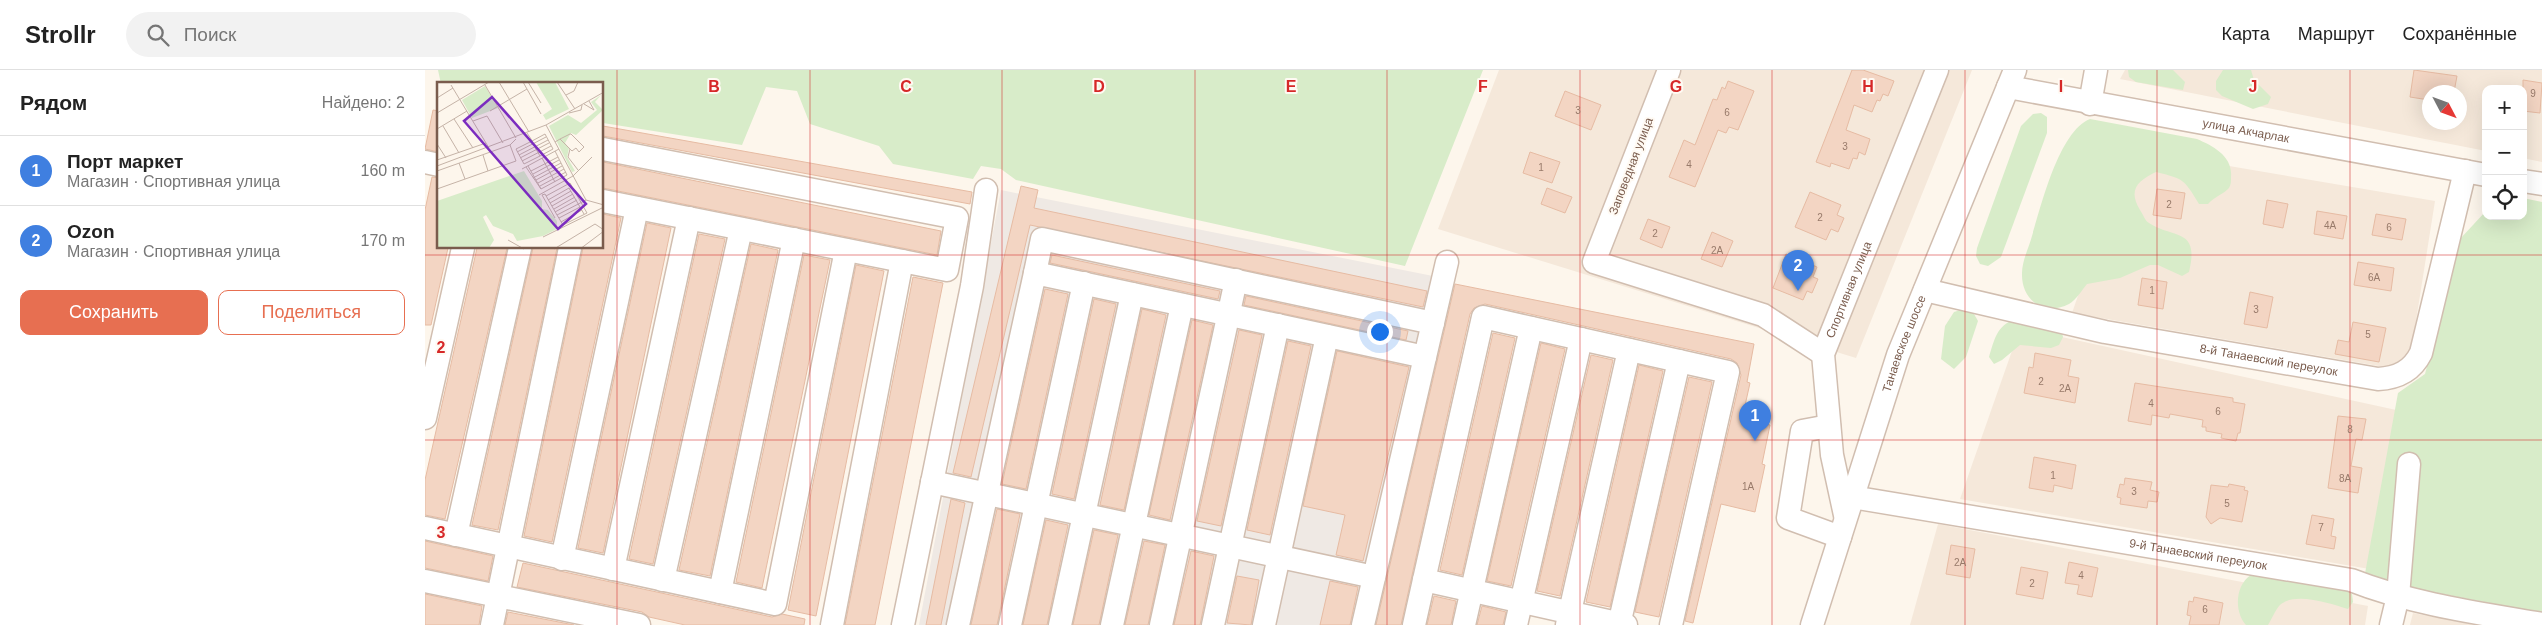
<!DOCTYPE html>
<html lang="ru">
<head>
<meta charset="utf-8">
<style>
	:root { --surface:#fff; --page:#f2f2f2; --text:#222; --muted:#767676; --line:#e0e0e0; --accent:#e76f51 }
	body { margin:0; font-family:Arial,sans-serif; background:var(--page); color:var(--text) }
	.controls { position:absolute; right:15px; top:15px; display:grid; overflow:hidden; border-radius:10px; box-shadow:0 5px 20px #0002 }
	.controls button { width:45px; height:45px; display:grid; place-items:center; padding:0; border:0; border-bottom:1px solid var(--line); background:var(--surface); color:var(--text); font:25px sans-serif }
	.compass { position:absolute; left:1997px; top:15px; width:45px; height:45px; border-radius:50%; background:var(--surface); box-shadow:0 5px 20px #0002; rotate:131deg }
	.you { position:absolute; left:954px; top:261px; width:18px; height:18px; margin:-12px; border:4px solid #fff; border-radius:50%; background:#1a73e8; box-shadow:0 0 0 8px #1a73e833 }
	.badge { display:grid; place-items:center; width:32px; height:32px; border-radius:50%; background:var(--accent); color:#fff; font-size:16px; font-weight:700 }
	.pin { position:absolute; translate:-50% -41px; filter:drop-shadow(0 1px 2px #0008) }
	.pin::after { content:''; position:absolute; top:26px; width:18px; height:15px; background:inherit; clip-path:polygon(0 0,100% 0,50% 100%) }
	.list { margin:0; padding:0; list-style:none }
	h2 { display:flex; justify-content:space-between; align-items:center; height:65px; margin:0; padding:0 20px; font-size:21px }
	h2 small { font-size:16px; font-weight:400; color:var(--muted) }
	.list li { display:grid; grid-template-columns:32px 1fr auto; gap:15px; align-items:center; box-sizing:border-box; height:70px; padding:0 20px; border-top:1px solid var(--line) }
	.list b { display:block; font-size:19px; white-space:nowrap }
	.list p { margin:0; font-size:16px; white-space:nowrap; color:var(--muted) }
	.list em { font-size:16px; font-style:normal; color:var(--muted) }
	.actions { display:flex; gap:10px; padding:15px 20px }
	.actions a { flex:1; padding:11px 0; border:1px solid var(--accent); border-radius:10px; text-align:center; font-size:18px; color:var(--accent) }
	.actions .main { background:var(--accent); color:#fff }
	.icon { flex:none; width:28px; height:28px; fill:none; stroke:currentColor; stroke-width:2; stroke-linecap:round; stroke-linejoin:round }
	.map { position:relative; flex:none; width:2117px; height:555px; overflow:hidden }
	header { display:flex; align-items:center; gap:30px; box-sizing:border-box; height:70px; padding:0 25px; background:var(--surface); border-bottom:1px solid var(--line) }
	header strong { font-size:24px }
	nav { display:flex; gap:28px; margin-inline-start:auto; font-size:18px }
	.search { width:350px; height:45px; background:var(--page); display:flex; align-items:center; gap:12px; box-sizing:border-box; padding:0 18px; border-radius:28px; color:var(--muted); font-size:19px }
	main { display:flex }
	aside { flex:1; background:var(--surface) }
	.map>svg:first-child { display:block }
	.residential { fill:#f5e8da; fill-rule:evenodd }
	.industrial { fill:#efe9e4 }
	.green { fill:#d8ecc9 }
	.building { fill:#f3d5c3; stroke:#e6bba3 }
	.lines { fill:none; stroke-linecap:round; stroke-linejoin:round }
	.minor-casing { stroke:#d1beb0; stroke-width:25 }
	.minor { stroke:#fff; stroke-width:22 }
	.grid { fill:none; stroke:#d62828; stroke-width:1; stroke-opacity:0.55 }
	.labels { text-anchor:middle; stroke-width:4; stroke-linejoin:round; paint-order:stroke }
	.number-label { font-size:10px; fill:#987a6a }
	.street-label { font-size:12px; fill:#7a5c4d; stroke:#fffaf3 }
	.inset-road { fill:none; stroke:#c5b3a7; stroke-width:1 }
	.view { fill:#7b2cbf; fill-opacity:0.15; stroke:#7b2cbf; stroke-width:2.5 }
	.inset-edge { fill:none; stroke:#7a5c4d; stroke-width:2.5 }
	.grid-label { font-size:16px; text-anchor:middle; font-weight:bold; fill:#d62828; stroke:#fffaf3; stroke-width:4; stroke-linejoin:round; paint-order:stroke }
</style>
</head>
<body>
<header>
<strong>Strollr</strong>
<div class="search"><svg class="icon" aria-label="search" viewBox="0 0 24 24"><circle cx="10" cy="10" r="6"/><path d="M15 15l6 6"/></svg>Поиск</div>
<nav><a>Карта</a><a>Маршрут</a><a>Сохранённые</a></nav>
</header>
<main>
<aside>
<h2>Рядом<small>Найдено: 2</small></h2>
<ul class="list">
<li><span class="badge" style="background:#3f7fe0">1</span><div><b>Порт маркет</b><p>Магазин · Спортивная улица</p></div><em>160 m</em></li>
<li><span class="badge" style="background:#3f7fe0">2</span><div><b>Ozon</b><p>Магазин · Спортивная улица</p></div><em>170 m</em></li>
</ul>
<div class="actions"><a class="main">Сохранить</a><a>Поделиться</a></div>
</aside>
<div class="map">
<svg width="2117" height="555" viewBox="0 0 2117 555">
	<rect width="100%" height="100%" fill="#fdf6ec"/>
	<g class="residential">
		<polygon points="1074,0 1547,0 1431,288 1013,159"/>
		<path d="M1700 0H2117V92L2098 88V19H2061V81L1695 9ZM2004 22H2034V52H2004Z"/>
		<polygon points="1704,79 2010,131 1983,301 1647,243"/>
		<polygon points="1595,258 1985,343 1962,502 1535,429"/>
		<polygon points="1513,454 1943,536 1940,555 1485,555"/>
		<polygon points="1988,543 2050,555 1985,555"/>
	</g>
	<polygon class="industrial" points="576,120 1008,206 933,555 494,555"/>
	<g class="green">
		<polygon points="13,0 1058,0 980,196 591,110 576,99 556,96 548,109 468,94 454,76 385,54 372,21 341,17 317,75 178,53 178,14 16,14"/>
		<polygon points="1703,0 1748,0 1760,12 1758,20 1711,12 1704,7"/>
		<polygon points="1798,0 1826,0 1829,10 1846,27 1843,34 1828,39 1797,26 1791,20 1791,11"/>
		<polygon points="1616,43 1622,47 1622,63 1576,187 1563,196 1555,194 1551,186 1552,178 1596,56 1608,44"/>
		<path d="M1665 49 1772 69C1788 76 1808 86 1806 107 1806 111 1806 115 1804 118 1800 123 1789 127 1783 134H1774C1759 109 1759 109 1731 102 1712 111 1703 120 1715 140 1718 144 1720 151 1724 153 1748 169 1775 157 1764 202L1757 206 1733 195H1725L1695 208 1662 214C1657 220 1651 230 1644 234 1619 247 1596 230 1597 203 1597 191 1604 177 1607 166 1616 136 1634 61 1665 49Z"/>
		<polygon points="2098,128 2117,132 2117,543 1939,509 1973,323 2000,304 2035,169 2061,141 2061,146 2098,146"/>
		<polygon points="1545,237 1553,251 1541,287 1529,299 1516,289 1520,256 1529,242"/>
		<path d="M1590 250 1636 258 1638 267 1634 275 1626 278 1595 275 1577 290 1569 294 1564 287C1569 271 1572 254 1590 250Z"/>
		<path d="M1842 502 1914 515 1927 524 1928 532 1923 539C1907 534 1870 521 1855 535 1850 540 1847 549 1843 555H1821C1809 542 1810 515 1826 505 1830 503 1837 503 1842 502Z"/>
	</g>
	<g class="building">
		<polygon points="1427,0 1438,0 1469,11 1463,26 1458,24 1455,31 1452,30 1447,42 1429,35 1421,60 1445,69 1440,85 1434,82 1432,89 1428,88 1424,99 1406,93 1405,97 1391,92"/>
		<polygon points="1989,0 2032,6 2029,22 2004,22 2004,30 1985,27"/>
		<polygon points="2098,10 2117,13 2115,43 2098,41"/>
		<polygon points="1303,11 1329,21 1313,60 1304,57 1301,63 1293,60 1270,117 1244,107 1259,70 1270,75 1288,29 1292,30 1297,17 1300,19"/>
		<polygon points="1140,21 1176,35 1166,60 1130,46"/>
		<polygon points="8,40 14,41 14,82 0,79"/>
		<polygon points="178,56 547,122 545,134 178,66"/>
		<polygon points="1105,82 1135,92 1127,113 1098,103"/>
		<polygon points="178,92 516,161 512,185 178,118"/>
		<polygon points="7,107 14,108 14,178 23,178 6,255 0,255 0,140"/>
		<polygon points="596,116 613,120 609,138 1002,221 998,237 605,155 546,407 528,403"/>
		<polygon points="1122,118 1147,127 1140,143 1116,134"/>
		<polygon points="1732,119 1760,123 1756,149 1728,145"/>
		<polygon points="1385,122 1416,135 1412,145 1419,148 1413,162 1406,159 1401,170 1370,157"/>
		<polygon points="1842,130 1863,134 1858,158 1838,154"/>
		<polygon points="1892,141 1922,146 1918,169 1889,164"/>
		<polygon points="178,144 196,148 127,472 99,466 158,178 178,178"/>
		<polygon points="1951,144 1981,149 1977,170 1947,165"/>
		<polygon points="1223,149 1245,157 1237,178 1215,169"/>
		<polygon points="222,153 246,158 178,483 153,478"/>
		<polygon points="1287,162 1308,171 1297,197 1276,189"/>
		<polygon points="274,164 300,169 228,494 204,489"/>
		<polygon points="326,174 353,180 285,506 254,500"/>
		<polygon points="52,178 82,178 20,449 0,445 0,410"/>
		<polygon points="108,178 132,178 73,460 47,455"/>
		<polygon points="1361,184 1392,197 1388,207 1393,209 1387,223 1382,221 1378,230 1348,218"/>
		<polygon points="379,185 405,190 337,518 311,512"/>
		<polygon points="627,185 795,221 793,229 625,193"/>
		<polygon points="1933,192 1969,198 1966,221 1929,215"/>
		<polygon points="431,195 459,201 391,546 363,540"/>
		<polygon points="488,207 518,213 450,555 420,555"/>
		<polygon points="1717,208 1742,212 1738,239 1713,235"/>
		<polygon points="1030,214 1329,274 1322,312 1325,313 1317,349 1345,355 1337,394 1340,395 1330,442 1296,434 1268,553 1260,551 1316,305 1312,293 1306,289 1060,234 1049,238 1045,244 976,555 951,555"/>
		<polygon points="620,219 643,224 601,419 577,414"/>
		<polygon points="1825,222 1848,227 1842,258 1819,254"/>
		<polygon points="821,226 983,261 981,270 819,235"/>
		<polygon points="669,229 691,234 649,429 627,424"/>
		<polygon points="717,239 741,245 699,440 675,435"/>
		<polygon points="767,250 788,255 745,450 724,445"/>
		<polygon points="1928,252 1961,258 1954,292 1910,284 1913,270 1924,272"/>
		<polygon points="814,260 837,265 796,456 772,451"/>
		<polygon points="1068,263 1090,268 1037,505 1015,500"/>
		<polygon points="863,271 886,276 845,465 822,460"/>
		<polygon points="1116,273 1140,279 1086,516 1062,511"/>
		<polygon points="912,281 984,297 938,491 911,485 920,445 878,436"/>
		<polygon points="1610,283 1646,290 1643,306 1654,308 1650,333 1599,323 1604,297 1608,298"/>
		<polygon points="1166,285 1188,290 1135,526 1112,521"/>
		<polygon points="1214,295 1238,301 1185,537 1161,532"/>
		<polygon points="1264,307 1287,312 1234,547 1210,542"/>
		<polygon points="1710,313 1808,328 1808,332 1820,334 1815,363 1813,363 1811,371 1796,368 1797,364 1781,361 1781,357 1777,357 1778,350 1745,344 1744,348 1727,345 1726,355 1703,351"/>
		<polygon points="1913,346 1941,349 1937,370 1931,369 1926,396 1937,398 1933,423 1903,418"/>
		<polygon points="1609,387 1651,395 1647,419 1629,415 1628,422 1604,418"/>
		<polygon points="1700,408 1727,412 1725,420 1734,422 1732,432 1723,431 1722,438 1695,434 1696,428 1692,427 1695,414 1699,415"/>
		<polygon points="1804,414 1820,417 1819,420 1823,421 1817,452 1795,448 1786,454 1781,447 1786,415 1803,417"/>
		<polygon points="526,429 540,433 516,555 501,555"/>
		<polygon points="572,439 595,444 572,555 546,555"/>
		<polygon points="1887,445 1909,449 1906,466 1911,467 1909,479 1881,474"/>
		<polygon points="621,450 643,455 622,555 598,555"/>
		<polygon points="669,460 693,465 674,555 648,555"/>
		<polygon points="0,471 68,486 63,511 0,498"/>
		<polygon points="719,471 740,475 723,555 700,555"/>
		<polygon points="1526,475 1550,479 1545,508 1521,504"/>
		<polygon points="766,481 789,486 775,555 749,555"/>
		<polygon points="1644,492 1673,498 1667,527 1652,524 1654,515 1640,513"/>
		<polygon points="98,493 347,547 357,544 380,549 379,555 260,555 224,547 217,542 92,517"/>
		<polygon points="1596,497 1623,502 1618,529 1591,524"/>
		<polygon points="812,506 834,510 826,555 802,553"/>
		<polygon points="905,511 933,517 925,555 895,555"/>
		<polygon points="0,524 57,536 54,555 0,555"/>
		<polygon points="1009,526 1031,531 1026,555 1002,555"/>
		<polygon points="1769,527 1798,533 1794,555 1764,555 1766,546 1762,545 1764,531 1768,532"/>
		<polygon points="1057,536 1081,542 1078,555 1052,555"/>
		<polygon points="83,542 149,555 80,555"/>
	</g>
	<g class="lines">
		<defs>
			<g id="minor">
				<polyline points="1244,0 1169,192 1338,245 1398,284"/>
				<path id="s1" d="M1583 17 2061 105"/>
				<polyline points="1665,34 1671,0"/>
				<polyline points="178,79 532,148 522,200 178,131"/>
				<polyline points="0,92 14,95"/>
				<polyline points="2098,111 2117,114"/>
				<polyline points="610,203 617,169 1008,253"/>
				<path id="s2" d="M1500 220 1680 262 1953 309C1973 308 1987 301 1996 283L2040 101"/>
				<polyline points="0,348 38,178"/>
				<polyline points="1404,356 1377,361 1363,448 1415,467"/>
				<polyline points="507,412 949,507"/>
				<path id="s3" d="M1427 427 1926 510C1987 534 2053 543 2117 554"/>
				<path id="s4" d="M1420 445 1407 385 1398 284 1512 0"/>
				<polyline points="0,458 350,534 421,180"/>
				<polyline points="31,465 95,178"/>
				<polyline points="137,489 212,138"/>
				<polyline points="188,499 264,148"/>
				<polyline points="238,510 316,159"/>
				<polyline points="999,510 1058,247 1303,302 1246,555"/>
				<polyline points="0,511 214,555"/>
				<polyline points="295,522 369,169"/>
				<polyline points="67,555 145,178"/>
				<polyline points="407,555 477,191"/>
				<polyline points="478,555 547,216 561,120"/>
				<polyline points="533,555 610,203 1000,287"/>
				<polyline points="585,555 659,213"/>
				<polyline points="635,555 707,224"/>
				<polyline points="687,555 757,235"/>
				<polyline points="736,555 811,210"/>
				<polyline points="788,555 853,255"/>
				<polyline points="839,555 902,266"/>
				<polyline points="938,555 1022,192"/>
				<polyline points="989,555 999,510 1201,555"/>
				<polyline points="1039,555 1106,258"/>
				<polyline points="1091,555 1156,269"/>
				<polyline points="1142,555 1204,280"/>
				<polyline points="1194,555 1254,291"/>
				<path id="s5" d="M1387 555 1473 285 1590 0"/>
				<polyline points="1966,555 1973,526 1984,394"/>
			</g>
		</defs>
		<use href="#minor" class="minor-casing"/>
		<use href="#minor" class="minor"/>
	</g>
	<path class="grid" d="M192 0V555M385 0V555M577 0V555M770 0V555M962 0V555M1155 0V555M1347 0V555M1540 0V555M1732 0V555M1925 0V555M0 185H2117M0 370H2117"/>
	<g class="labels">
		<g class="number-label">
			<text x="2108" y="27">9</text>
			<text x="1153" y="44">3</text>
			<text x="1302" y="46">6</text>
			<text x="1420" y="80">3</text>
			<text x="1264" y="98">4</text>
			<text x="1116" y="101">1</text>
			<text x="1744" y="138">2</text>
			<text x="1395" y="151">2</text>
			<text x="1905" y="159">4А</text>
			<text x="1964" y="161">6</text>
			<text x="1230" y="167">2</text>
			<text x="1292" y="184">2А</text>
			<text x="1949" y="211">6А</text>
			<text x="1727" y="224">1</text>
			<text x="1831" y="243">3</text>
			<text x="1943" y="268">5</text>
			<text x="1616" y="315">2</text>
			<text x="1640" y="322">2А</text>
			<text x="1726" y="337">4</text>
			<text x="1793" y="345">6</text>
			<text x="1925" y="363">8</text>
			<text x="1628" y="409">1</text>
			<text x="1920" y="412">8А</text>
			<text x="1323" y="420">1А</text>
			<text x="1709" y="425">3</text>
			<text x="1802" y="437">5</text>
			<text x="1896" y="461">7</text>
			<text x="1535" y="496">2А</text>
			<text x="1656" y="509">4</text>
			<text x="1607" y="517">2</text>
			<text x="1780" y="543">6</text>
		</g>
		<g class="street-label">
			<text dy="4" stroke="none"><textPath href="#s1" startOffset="242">улица Акчарлак</textPath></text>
			<text transform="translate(1206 96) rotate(-69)" y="4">Заповедная улица</text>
			<text dy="4" stroke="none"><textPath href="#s4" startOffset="232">Спортивная улица</textPath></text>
			<text dy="4" stroke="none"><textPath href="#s5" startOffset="296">Танаевское шоссе</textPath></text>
			<text dy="4" stroke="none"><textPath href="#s2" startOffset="351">8-й Танаевский переулок</textPath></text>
			<text dy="4" stroke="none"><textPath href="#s3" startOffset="351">9-й Танаевский переулок</textPath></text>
		</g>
	</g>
	<g transform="translate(12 12)">
		<rect width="166" height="166" fill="#fdf6ec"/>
		<path d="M99 0H118L132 27 109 38 106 33 115 27ZM48 4 61 26 35 36 25 18ZM164 13 158 20 166 28 139 53 134 51 128 61 132 66 130 75 138 89 135 90 112 44 131 33 144 41 160 28 154 20ZM87 89 105 119V127L111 128 120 139V147L106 154 80 159 76 152 56 144 49 133 46 135 57 158 52 166H0V119Z" fill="#d8ecc9"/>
		<path class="inset-road" d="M62 0 92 50M86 0 104 32M91 0 104 21M120 0 138 27M14 3 52 66M48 3 79 56M129 13 137 9 141 0M0 16 16 6M147 22 157 28 152 19M53 29 90 7M0 31 52 0M132 31 144 28 145 23M17 37 36 66M36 39 50 34 66 61M109 43 149 118 167 123M6 44 22 71M0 47 30 29M90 51 94 57 95 59 96 62 103 74 116 67 108 52 95 59 79 67 87 82 103 74M118 60 123 57 133 52H134L147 65 142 70 139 66 135 69 123 57M0 62 9 76M133 67 131 75 141 88M80 70 109 55M46 73 51 89M82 73 111 58M83 76 112 61M105 76 118 100M0 78 49 61M85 79 114 64M22 81 28 97M0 84 109 43 167 10M91 84 104 107 130 93 118 69M89 85 104 107M85 87 122 67M0 89 73 63 79 57M94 89 121 75M96 92 122 78M96 96 124 81M99 98 125 84M101 101 127 87M103 104 129 90M0 107 79 79 73 63M102 113 136 94 155 75M109 114 133 101 150 131 126 143 120 133M111 118 132 106 147 132M113 121 134 109M115 124 136 112M117 127 138 115M118 130 140 118M118 136 105 113 108 112 120 133 149 118M122 136 143 125M124 140 145 128M106 155 167 125M71 158 87 167M117 167 158 142 167 148M143 167 167 149"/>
		<path class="view" d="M55 15 149 122 121 147 27 39Z"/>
		<rect width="166" height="166" class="inset-edge"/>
	</g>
	<g class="grid-label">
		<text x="289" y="22">B</text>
		<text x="481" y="22">C</text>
		<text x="674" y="22">D</text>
		<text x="866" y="22">E</text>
		<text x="1058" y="22">F</text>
		<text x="1251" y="22">G</text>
		<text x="1443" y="22">H</text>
		<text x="1636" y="22">I</text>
		<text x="1828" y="22">J</text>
		<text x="16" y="283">2</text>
		<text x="16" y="468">3</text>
	</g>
</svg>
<div class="controls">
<button>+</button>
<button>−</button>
<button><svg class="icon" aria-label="locate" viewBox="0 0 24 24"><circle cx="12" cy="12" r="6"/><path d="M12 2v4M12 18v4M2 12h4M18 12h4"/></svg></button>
</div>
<svg class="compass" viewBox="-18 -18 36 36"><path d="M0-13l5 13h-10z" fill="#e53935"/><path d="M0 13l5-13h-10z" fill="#767676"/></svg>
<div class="you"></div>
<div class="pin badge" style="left:1330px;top:371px;background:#3f7fe0">1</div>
<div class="pin badge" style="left:1373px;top:221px;background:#3f7fe0">2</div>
</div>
</main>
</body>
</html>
